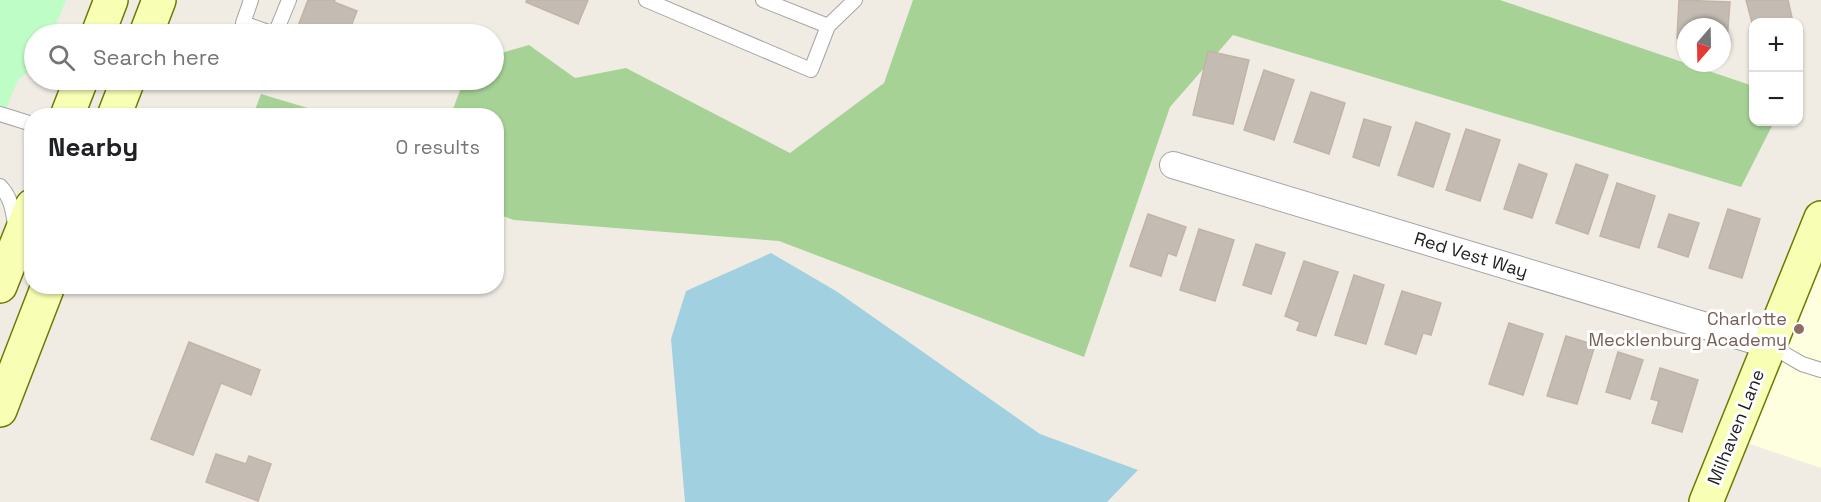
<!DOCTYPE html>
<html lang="en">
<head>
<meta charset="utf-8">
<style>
	:root { --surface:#fff; --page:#f2f2f2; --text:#202124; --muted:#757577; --line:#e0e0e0 }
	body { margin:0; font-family:"Space Grotesk",sans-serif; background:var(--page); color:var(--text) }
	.controls { position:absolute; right:18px; top:18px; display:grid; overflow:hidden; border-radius:12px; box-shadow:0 2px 4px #0004 }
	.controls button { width:54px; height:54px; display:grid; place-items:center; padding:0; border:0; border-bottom:2px solid var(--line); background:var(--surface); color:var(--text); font:30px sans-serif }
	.compass { position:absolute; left:1677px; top:18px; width:54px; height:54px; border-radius:50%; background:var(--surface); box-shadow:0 2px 4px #0004; rotate:200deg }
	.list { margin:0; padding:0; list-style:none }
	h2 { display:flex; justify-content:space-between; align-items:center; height:78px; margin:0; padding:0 24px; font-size:26px }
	h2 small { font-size:20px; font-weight:400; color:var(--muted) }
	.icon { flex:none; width:33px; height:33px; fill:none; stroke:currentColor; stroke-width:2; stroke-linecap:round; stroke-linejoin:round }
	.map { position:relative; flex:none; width:1821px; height:502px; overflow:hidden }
	.search { position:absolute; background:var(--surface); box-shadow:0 2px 4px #0004; left:24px; top:24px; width:480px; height:66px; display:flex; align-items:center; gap:15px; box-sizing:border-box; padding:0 21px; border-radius:33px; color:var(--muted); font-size:22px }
	.panel { position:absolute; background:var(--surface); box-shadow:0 2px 4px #0004; left:24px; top:108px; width:480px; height:186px; border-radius:24px }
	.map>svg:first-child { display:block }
	.education { fill:#feffde }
	.forest { fill:#a6d296 }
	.park { fill:#befdc5 }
	.water { fill:#a1d1e1 }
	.building { fill:#c4bcb3; stroke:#c3b3a5; stroke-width:1.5 }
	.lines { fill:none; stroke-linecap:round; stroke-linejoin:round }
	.lane-casing { stroke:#a5a5a5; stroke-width:16 }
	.street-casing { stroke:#a5a5a5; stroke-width:28 }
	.secondary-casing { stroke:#6a7b00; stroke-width:36 }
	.lane { stroke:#fff; stroke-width:14 }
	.street { stroke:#fff; stroke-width:26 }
	.secondary { stroke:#f8feb4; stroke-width:33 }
	.education-dot { fill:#8d6e63; stroke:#fff; stroke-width:2 }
	.labels { text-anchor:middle; stroke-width:6; stroke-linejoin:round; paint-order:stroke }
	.street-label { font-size:18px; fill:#1e1e1e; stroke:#fff }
	.education-label { font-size:18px; fill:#785e54; stroke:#fff; text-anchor:end }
</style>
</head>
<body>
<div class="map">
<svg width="1821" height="502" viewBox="0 0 1821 502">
	<rect width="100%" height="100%" fill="#f0ece4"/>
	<polygon class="education" points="1821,220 1821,468 1732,438"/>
	<g class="forest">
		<polygon points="913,0 1500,0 1753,86 1754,122 1774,122 1741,187 1233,35 1170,107 1084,357 779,241 514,220 497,214 496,116 416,116 453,109 464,80 494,80 494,55 529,45 575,78 626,68 790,153 884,83"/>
		<polygon points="261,94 331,115 253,115"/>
	</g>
	<polygon class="park" points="0,0 66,0 52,34 34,34 34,67 18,80 0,123"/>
	<polygon class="water" points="771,253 836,291 1040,434 1138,470 1107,502 685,502 671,339 686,291"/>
	<g class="building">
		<polygon points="308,0 335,0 334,2 357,11 348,34 295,34"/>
		<polygon points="527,0 588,0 578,24 526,2"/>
		<polygon points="1679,0 1730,2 1727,41 1722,41 1722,27 1686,27 1686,38 1677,38"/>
		<polygon points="1746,0 1788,0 1793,22 1754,22 1754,30"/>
		<polygon points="1208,51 1249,60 1233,124 1193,115"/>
		<polygon points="1264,70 1294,80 1274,140 1244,130"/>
		<polygon points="1311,92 1345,103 1329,154 1294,142"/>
		<polygon points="1364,119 1391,127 1379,166 1353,157"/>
		<polygon points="1416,122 1450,134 1433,187 1398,175"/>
		<polygon points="1466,129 1500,140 1480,201 1446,190"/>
		<polygon points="1519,164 1547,174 1532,218 1504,209"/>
		<polygon points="1576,164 1608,175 1588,234 1556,223"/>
		<polygon points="1617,183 1655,196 1639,248 1600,236"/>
		<polygon points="1728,209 1760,219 1742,278 1709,268"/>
		<polygon points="1148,214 1186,227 1176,256 1168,253 1161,276 1130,266"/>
		<polygon points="1669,214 1699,223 1688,257 1658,247"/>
		<polygon points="1199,229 1234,240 1215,301 1180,290"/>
		<polygon points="1256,244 1285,253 1271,294 1243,285"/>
		<polygon points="1304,261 1338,272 1316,336 1297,330 1300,322 1285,316"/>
		<polygon points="1354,275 1384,285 1366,344 1335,335"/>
		<polygon points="1402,291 1441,303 1431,335 1423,333 1416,354 1385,344"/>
		<polygon points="1509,323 1543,334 1523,395 1489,384"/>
		<polygon points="1566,336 1595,345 1577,404 1547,396"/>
		<polygon points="189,342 260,370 251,395 221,383 193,455 151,439"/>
		<polygon points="1618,352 1643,360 1630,399 1606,392"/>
		<polygon points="1660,368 1698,380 1682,432 1652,423 1659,401 1651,399"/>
		<polygon points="216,454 246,464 249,456 271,464 258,501 206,482"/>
	</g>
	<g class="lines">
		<defs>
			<g id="lane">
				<polyline points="251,0 243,23 274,34"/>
				<polyline points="646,0 811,70 828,26 855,0"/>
				<polyline points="763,0 828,26"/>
				<polyline points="275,34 289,0"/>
				<polyline points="0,114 32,124"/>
				<path d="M0 186C11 197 13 211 15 225"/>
				<polyline points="1769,345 1802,364 1821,370"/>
			</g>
			<polyline id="street" points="1173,165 1769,345"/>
			<g id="secondary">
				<polyline points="98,34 111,0"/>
				<polyline points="146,34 159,0"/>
				<polyline points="67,116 81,80"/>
				<polyline points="114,116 128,80"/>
				<polyline points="0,286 32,206"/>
				<polyline points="0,410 48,286"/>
				<polyline points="1706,502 1821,218"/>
			</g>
		</defs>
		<use href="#lane" class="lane-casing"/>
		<use href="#street" class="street-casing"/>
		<use href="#secondary" class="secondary-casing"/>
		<use href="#lane" class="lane"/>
		<use href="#street" class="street"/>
		<use href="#secondary" class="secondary"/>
	</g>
	<circle class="education-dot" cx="1799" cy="329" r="6"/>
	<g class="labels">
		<g class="street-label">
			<text transform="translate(1471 255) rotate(17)" y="6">Red Vest Way</text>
			<text transform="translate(1736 427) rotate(-68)" y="6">Milhaven Lane</text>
		</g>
		<g class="education-label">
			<text x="1787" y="325">Charlotte<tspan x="1787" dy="21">Mecklenburg Academy</tspan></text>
		</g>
	</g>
</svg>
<div class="controls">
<button>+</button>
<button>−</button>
</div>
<svg class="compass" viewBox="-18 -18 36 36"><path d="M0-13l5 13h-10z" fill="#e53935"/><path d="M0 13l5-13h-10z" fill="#757577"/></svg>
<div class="search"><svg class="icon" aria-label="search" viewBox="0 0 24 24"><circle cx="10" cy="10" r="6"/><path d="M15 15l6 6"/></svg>Search here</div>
<section class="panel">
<h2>Nearby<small>0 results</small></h2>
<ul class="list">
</ul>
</section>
</div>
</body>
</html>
